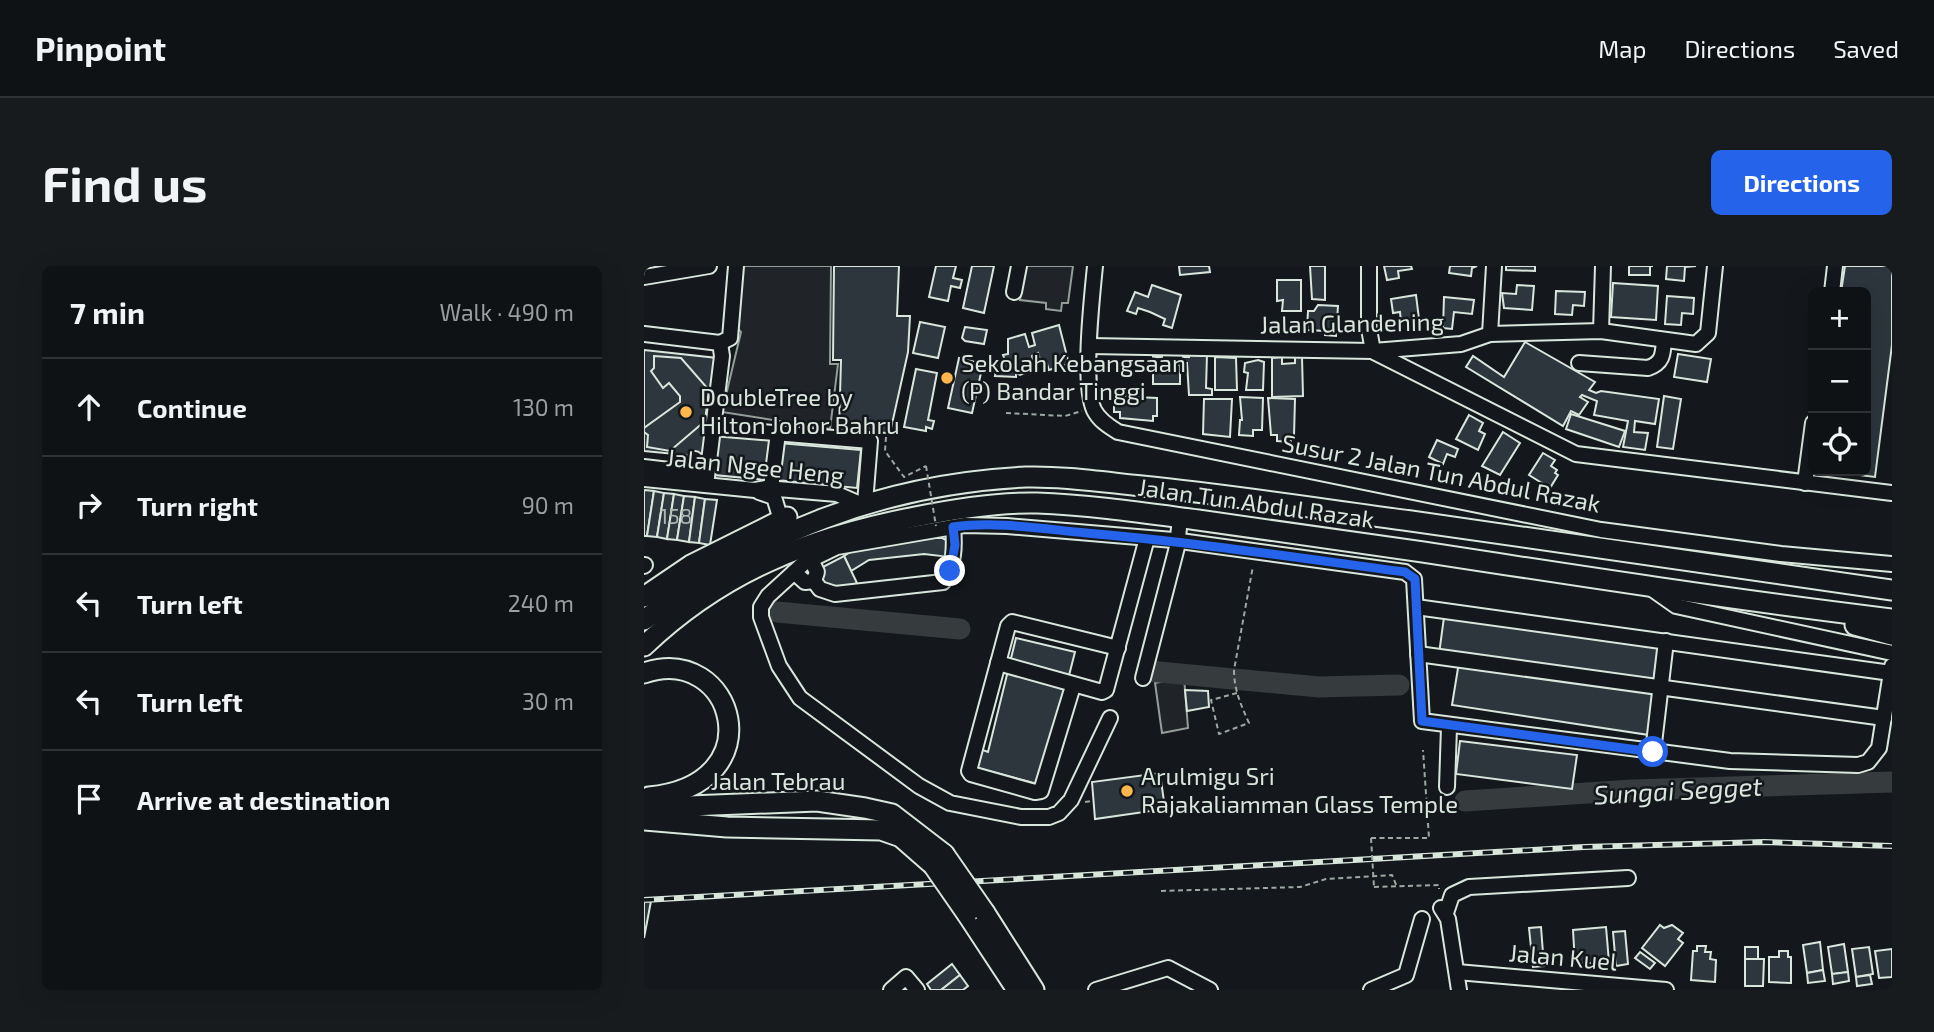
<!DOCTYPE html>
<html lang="en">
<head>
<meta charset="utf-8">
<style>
	:root { --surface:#0f1215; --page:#181b1e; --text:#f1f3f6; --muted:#9b9ea0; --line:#2f3234; --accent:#2563eb }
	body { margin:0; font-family:"Exo 2",sans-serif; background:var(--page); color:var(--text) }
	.controls { position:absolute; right:21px; top:21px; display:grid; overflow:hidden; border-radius:10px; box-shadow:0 7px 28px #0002 }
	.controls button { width:63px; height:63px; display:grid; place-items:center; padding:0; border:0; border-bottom:2px solid var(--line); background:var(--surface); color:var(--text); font:35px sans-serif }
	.stop { position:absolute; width:21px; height:21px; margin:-16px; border:5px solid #2563eb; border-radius:50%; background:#fff }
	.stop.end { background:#2563eb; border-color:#fff; box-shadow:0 2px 7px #0008 }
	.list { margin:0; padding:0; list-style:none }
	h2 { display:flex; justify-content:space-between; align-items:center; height:91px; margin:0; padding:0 28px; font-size:30px }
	h2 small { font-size:23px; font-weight:400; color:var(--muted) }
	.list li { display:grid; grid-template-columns:46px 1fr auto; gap:21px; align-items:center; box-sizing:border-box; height:98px; padding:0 28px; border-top:2px solid var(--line) }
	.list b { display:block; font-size:26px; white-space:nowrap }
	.list em { font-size:23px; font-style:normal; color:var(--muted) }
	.icon { flex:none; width:38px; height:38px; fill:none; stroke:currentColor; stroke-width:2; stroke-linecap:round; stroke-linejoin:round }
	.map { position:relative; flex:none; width:1248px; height:724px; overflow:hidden; border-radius:10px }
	header { display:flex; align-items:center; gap:42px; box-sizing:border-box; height:98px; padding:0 35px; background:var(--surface); border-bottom:2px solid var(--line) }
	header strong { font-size:33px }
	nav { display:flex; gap:38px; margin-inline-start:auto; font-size:24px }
	.intro { display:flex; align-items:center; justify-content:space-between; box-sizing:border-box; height:168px; padding:0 42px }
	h1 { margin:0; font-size:49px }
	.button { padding:18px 32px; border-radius:10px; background:var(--accent); color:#fff; font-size:24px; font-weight:700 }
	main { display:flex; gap:42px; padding:0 42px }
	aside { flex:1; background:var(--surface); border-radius:10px; box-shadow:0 7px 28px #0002 }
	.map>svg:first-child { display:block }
	.green { fill:#202428; stroke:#939e99; stroke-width:2 }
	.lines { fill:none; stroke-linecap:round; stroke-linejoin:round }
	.river { stroke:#363b3e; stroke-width:21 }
	.building { fill:#2c363c; stroke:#d8e6dc; stroke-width:2 }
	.minor-casing { stroke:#d8e6dc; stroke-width:18 }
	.highway-casing { stroke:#d8e6dc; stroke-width:23 }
	.path { stroke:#9da8a2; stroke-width:2; stroke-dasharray:5 3.5; stroke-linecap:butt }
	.minor { stroke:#14181c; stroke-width:14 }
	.highway { stroke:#14181c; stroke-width:19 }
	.rail-casing { stroke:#d8e6dc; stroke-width:6 }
	.rail { stroke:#14181c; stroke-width:3.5; stroke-dasharray:10; stroke-linecap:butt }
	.highway-bridge-casing { stroke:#d8e6dc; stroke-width:23; stroke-linecap:butt }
	.path-bridge { stroke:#9da8a2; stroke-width:2; stroke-dasharray:5 3.5; stroke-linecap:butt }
	.highway-bridge { stroke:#14181c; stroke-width:19 }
	.route { stroke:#2563eb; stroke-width:9 }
	.poi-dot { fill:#ffb74d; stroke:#14181c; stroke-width:2.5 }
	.labels { text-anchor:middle; stroke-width:5; stroke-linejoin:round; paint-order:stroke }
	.number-label { font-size:21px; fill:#adbab4 }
	.street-label { font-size:24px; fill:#d8e6dc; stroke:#14181c }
	.poi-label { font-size:24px; fill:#d8e6dc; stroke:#14181c; text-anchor:start }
	.water-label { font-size:26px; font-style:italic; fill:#d8e6dc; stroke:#14181c }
</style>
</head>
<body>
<header>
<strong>Pinpoint</strong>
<nav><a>Map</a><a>Directions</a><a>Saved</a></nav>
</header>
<div class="intro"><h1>Find us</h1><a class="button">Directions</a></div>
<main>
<aside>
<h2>7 min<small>Walk · 490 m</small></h2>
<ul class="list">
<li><svg class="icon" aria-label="ahead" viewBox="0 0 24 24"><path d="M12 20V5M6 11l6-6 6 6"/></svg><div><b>Continue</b></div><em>130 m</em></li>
<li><svg class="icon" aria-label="right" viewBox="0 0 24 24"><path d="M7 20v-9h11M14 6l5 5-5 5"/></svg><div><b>Turn right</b></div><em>90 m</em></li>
<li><svg class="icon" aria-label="left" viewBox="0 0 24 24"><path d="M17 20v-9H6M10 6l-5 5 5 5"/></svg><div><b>Turn left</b></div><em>240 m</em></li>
<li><svg class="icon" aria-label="left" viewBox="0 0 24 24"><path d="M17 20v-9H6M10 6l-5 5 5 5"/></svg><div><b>Turn left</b></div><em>30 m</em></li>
<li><svg class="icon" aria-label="arrive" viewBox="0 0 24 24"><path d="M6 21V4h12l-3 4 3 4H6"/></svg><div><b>Arrive at destination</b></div></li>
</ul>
</aside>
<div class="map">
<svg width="1248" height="724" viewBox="0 0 1248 724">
	<rect width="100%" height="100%" fill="#14181c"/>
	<g class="green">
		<polygon points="97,0 187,0 186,98 194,98 186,163 78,146 97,66 91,59"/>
		<polygon points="381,0 429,0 424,37 418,37 417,45 402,43 402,37 376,34"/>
		<polygon points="540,411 544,462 518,467 511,417"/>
	</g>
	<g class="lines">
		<g class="river">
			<polyline points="133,346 316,363"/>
			<polyline points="504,405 675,421 755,419"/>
			<polyline points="821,535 989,524 1248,516"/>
		</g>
	</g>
	<g class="building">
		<polygon points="190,0 255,0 253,50 266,50 264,86 246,167 195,165 197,94 189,94"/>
		<polygon points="292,0 312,0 309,12 318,14 316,22 307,20 304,35 285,31"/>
		<polygon points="328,0 350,0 340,47 319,42"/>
		<polygon points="535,0 565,0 566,6 536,9"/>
		<polygon points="666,0 681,0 681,34 668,33"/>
		<polygon points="740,0 767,0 768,3 754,5 755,12 743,14"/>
		<polygon points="806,0 833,0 828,2 827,10 805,7"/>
		<polygon points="862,0 891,0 891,5 862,4"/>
		<polygon points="985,0 1009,0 1006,0 1006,9 985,9"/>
		<polygon points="1023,0 1052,0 1041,1 1040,15 1022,13"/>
		<polygon points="1201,0 1248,0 1248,79 1231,211 1182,205 1222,205 1222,26 1197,26"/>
		<polygon points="633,14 657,14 657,45 638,45 639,34 633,35"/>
		<polygon points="969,17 1014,20 1012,54 967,51"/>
		<polygon points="508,19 537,29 528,62 519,59 521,53 506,46 494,42 492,48 483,45 491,26 504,31"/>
		<polygon points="873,19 890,20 888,44 860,42 858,27 872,28"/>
		<polygon points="912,25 941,26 940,40 929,39 928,49 911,48"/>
		<polygon points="772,29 775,53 757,56 756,46 749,47 747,33"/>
		<polygon points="1023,30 1050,32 1049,48 1038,47 1037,59 1021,58"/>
		<polygon points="800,31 830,34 828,48 810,46 808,63 799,62"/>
		<polygon points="674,39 694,40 692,70 681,69 681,65 663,64 664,45 670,45"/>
		<polygon points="276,56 301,61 294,92 269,87"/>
		<polygon points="415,59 425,98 405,104 402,95 397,97 394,87 388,90 392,103 376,109 372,107 372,111 351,110 353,97 362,97 359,89 364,88 364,73 381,68 385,81 391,79 388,67"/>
		<polygon points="321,61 343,64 340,78 321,75 318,72"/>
		<polygon points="881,76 951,116 945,124 952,127 957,125 1015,133 1011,158 991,155 990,166 1004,167 1001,184 979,181 984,155 950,149 953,135 938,129 936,131 944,136 935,149 927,145 919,160 822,101 829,90 860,111"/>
		<polygon points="0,84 73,92 61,191 0,185"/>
		<polygon points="545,88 563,88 562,122 568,123 568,129 545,129 543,97 539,97 539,91 545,91"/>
		<polygon points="1034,88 1067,93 1063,116 1030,111"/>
		<polygon points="10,90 37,92 65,124 61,155 26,185 3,181 4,169 0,166 0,162 36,136 36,130 25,117 19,122 7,105 10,102"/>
		<polygon points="509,91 518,91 518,99 536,99 536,118 509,118"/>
		<polygon points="571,91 592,92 593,124 571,124"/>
		<polygon points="638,91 638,98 651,97 651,91 658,91 659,130 628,131 628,92"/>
		<polygon points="315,92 339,98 328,147 304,142"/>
		<polygon points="614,94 620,96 619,124 602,124 604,107 600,106 601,97"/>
		<polygon points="272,103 293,107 284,154 290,155 288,163 282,161 282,165 260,161"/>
		<polygon points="470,130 513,132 513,150 509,150 509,155 476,152 476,146 470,146"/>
		<polygon points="1020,130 1037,133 1029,183 1013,181"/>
		<polygon points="596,131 619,132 618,164 609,164 609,170 595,169 596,154 598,154"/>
		<polygon points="624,132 651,133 650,170 647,170 647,176 633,175 633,169 627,169"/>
		<polygon points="560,133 588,133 586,171 559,168"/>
		<polygon points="927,148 981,165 975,181 922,163"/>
		<polygon points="825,149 839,157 835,165 841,168 834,184 812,173"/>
		<polygon points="859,166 876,177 856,209 838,200"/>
		<polygon points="75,167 128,173 124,214 70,209"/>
		<polygon points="793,174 814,183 811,191 803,188 799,198 785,191"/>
		<polygon points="135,177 217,184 213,222 132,214"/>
		<polygon points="899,187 911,194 907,200 913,204 911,207 914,209 906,222 885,209"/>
		<polygon points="0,224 10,225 3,270 0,270"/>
		<polygon points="10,225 20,227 13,271 3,270"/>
		<polygon points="20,227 30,228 23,273 13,271"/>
		<polygon points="30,228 40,230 33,274 23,273"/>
		<polygon points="40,230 51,231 45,276 33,274"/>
		<polygon points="51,231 61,233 55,277 45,276"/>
		<polygon points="61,233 73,234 66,279 55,277"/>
		<polygon points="282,272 298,272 309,277 305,291 280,288 225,294 207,305 200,290 213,282"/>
		<polygon points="200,290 213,317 191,328 184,325 173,304"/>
		<polygon points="800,351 1015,380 1009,417 795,388"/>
		<polygon points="372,372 431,386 397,519 333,502 336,483 344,486"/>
		<polygon points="815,396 1011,426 1005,469 808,439"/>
		<polygon points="541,424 564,425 565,441 543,445"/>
		<polygon points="816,475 933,489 928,523 812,508"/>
		<polygon points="516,507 521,543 451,553 448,516"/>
		<polygon points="0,632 7,635 0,672"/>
		<polygon points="1016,659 1020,662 1028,659 1039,667 1034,673 1039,677 1021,700 998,682"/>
		<polygon points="897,661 900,700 889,701 885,662"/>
		<polygon points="962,661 965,696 931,698 929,664"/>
		<polygon points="981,665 984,698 972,700 969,666"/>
		<polygon points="1176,676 1179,704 1163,707 1159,679"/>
		<polygon points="1200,678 1204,706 1188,708 1184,681"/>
		<polygon points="1053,680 1062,680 1061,686 1067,686 1066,693 1072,694 1071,716 1047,714 1049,685 1053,685"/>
		<rect x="1101" y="681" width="13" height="12"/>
		<polygon points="1225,681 1229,708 1212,711 1208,683"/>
		<polygon points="1248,683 1248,711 1235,712 1231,685"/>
		<polygon points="1135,685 1144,685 1144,691 1147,691 1147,717 1125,716 1125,691 1135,691"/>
		<polygon points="996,686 1011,697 1006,703 991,692"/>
		<polygon points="1101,693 1120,693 1119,720 1101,720"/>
		<polygon points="308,698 316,709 297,724 287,724 283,718"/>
		<polygon points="1179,704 1181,715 1164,717 1163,707"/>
		<polygon points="1204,706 1205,715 1189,718 1188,708"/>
		<polygon points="316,709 324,720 319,724 297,724"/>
		<polygon points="1226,709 1228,718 1213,720 1212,711"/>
	</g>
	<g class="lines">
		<defs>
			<g id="minor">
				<path d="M451 0C448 31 438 118 450 144 455 154 464 160 474 166L957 264 1137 288 1248 298"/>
				<polyline points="725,0 725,63 729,85"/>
				<polyline points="0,11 65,0"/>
				<polyline points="370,26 375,0"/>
				<polyline points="1188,26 1191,0"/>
				<polyline points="957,65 959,0"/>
				<polyline points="0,68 76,77 78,90 62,219"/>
				<polyline points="846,68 850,0"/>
				<polyline points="76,77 86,72 92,0"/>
				<polyline points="446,80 729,85 817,78 846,68 957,65 1052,78 1064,67 1071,0"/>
				<polyline points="730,86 932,188 1248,227"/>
				<path d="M935 97 1004 102C1019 97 1019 88 1020 74"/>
				<polyline points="69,162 226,175 221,237"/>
				<polyline points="0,201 42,206 50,212"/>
				<polyline points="0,213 111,224 122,222 193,228 216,238"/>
				<polyline points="51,217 51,193"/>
				<polyline points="1161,217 1169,157"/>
				<polyline points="127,222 134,167"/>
				<polyline points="115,226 130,231 137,254"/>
				<polyline points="0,300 1,299"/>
				<polyline points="150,306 161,316 170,315 173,306 167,294"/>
				<path d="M170 315 176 323 191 328 299 316C310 299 311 282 309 261"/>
				<polyline points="1005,321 1032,340 1248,387"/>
				<polyline points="772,341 1247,407"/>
				<polyline points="774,388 1240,452"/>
				<polyline points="354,397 458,426 462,424 503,272"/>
				<polyline points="499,412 533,281 536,252"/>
				<polyline points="429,420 397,525 391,526 327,508 325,505 364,360 368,356 474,382"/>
				<polyline points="466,452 427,534 415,547 405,551 377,551 306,537 275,520 156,432 135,400 117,351 117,341 124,330 160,297 193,281 321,259 363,260 529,274 761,306 770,313 778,455 1086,495 1214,499 1224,496 1235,482 1248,400"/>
				<polyline points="1009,486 1022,375"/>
				<polyline points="803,521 805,461"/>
				<polyline points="797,642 804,653 815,724"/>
				<polyline points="802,647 808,629 825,621 984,612"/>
				<polyline points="813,706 1022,724"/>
				<polyline points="247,724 262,711 273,724"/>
				<polyline points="452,724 524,702 566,724"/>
				<polyline points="727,724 762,709 778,653"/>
			</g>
			<g id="highway">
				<polyline points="0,331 47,299 143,251"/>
				<path d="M0 354C114 267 238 218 382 211 420 210 459 216 498 220 588 229 677 243 767 255 928 278 1088 301 1248 324"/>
				<polyline points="1211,359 1248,369"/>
				<path d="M0 380C79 305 164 272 271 251 310 243 352 236 393 237 447 239 501 247 554 254 629 264 704 275 779 286 935 310 1091 334 1248 353"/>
				<path d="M0 407C90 376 132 519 5 531"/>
				<polyline points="0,535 21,541 173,535 221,542 248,548 300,588"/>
				<polyline points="0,554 83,561 237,564 257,571 289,599"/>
				<polyline points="341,647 390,724"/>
				<polyline points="323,648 373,724"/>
			</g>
		</defs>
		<use href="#minor" class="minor-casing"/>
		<use href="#highway" class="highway-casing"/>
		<g class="path">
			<polyline points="362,147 421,150 438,145"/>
			<polyline points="242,171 241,185 260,211 282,200"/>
			<path d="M593 427 567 434 575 468 605 457C597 439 590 424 590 404L609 300"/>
			<polyline points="441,536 447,535"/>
			<polyline points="727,572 785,572 779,484"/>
			<polyline points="730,621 795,619 795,623"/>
			<polyline points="517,625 656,621 682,613 748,609 753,621"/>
		</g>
		<use href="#minor" class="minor"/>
		<use href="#highway" class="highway"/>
		<defs>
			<polyline id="rail" points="0,634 940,581 1120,576 1248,580"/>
		</defs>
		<use href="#rail" class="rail-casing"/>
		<use href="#rail" class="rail"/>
		<defs>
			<g id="highway-bridge">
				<polyline points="300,588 341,647"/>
				<polyline points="289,599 323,648"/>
			</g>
		</defs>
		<use href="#highway-bridge" class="highway-bridge-casing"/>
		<g class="path-bridge">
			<polyline points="282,200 292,260"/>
			<polyline points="727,572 730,621"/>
		</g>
		<use href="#highway-bridge" class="highway-bridge"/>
	</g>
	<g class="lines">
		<path class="route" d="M306 305 311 279 309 261C352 255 399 263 442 267 549 276 655 292 761 306L771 313 778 455 1009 486"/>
	</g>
	<g class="poi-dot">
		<circle cx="303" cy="112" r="7"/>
		<circle cx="42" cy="146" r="7"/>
		<circle cx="483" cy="525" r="7"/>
	</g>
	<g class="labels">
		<g class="number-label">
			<text x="32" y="258">158</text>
		</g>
		<g class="street-label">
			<text transform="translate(708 58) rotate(-1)" y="8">Jalan Glandening</text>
			<text transform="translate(111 201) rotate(6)" y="8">Jalan Ngee Heng</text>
			<text transform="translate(797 208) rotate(11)" y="8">Susur 2 Jalan Tun Abdul Razak</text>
			<text transform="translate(612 238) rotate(8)" y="8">Jalan Tun Abdul Razak</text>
			<text x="134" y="524">Jalan Tebrau</text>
			<text transform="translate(919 692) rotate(5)" y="8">Jalan Kuel</text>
		</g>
		<g class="poi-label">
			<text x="317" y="106">Sekolah Kebangsaan<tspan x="317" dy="28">(P) Bandar Tinggi</tspan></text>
			<text x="56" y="140">DoubleTree by<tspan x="56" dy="28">Hilton Johor Bahru</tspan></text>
			<text x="497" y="519">Arulmigu Sri<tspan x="497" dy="28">Rajakaliamman Glass Temple</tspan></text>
		</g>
		<g class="water-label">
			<text transform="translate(1034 525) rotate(-3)" y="9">Sungai Segget</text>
		</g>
	</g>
</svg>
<div class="controls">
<button>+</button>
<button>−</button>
<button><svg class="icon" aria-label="locate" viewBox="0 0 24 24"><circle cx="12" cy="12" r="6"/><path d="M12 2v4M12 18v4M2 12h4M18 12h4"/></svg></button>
</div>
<div class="stop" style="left:1009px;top:486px"></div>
<div class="stop end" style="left:306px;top:305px"></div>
</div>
</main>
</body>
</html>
